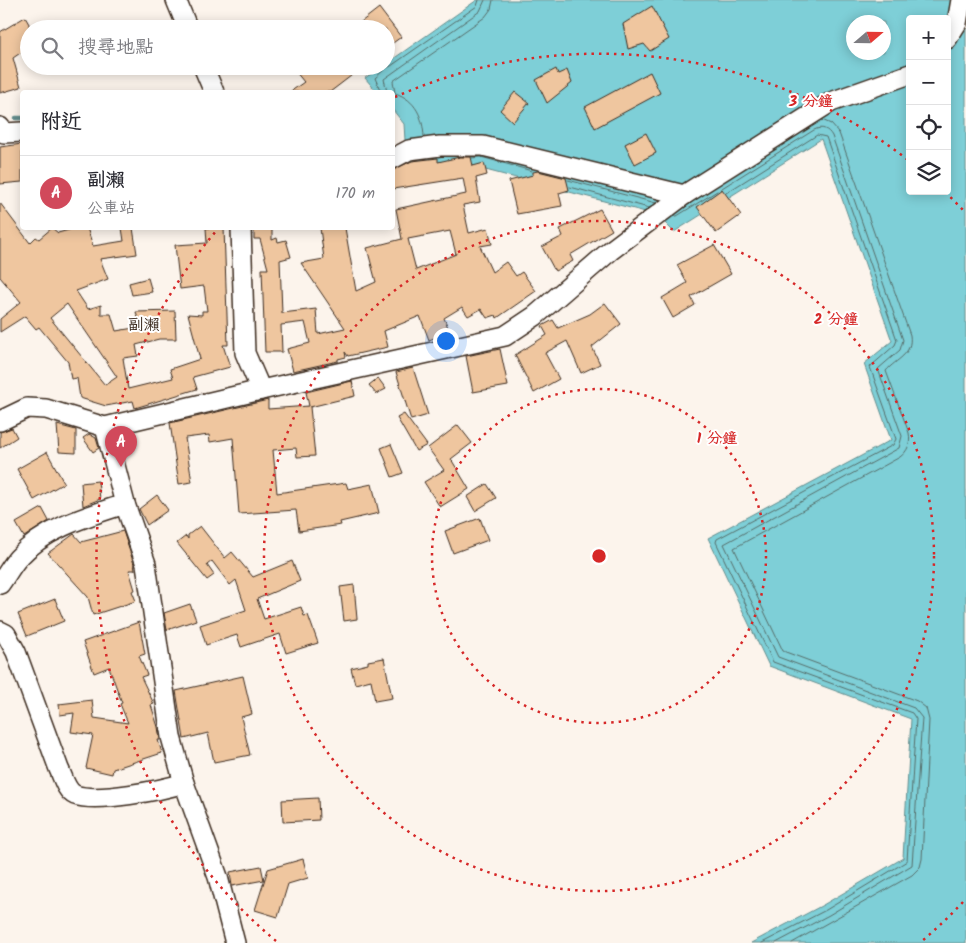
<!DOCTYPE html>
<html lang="zh-TW">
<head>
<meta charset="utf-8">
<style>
	:root { --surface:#fff; --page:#f7f7f7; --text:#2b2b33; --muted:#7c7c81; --line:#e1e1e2; --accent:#d1495b }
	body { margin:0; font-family:Kalam,"LXGW WenKai TC",sans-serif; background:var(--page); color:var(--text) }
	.controls { position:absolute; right:15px; top:15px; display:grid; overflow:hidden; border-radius:5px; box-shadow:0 2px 12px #0003 }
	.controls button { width:45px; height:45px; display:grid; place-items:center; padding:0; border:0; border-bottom:1px solid var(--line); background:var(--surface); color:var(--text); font:25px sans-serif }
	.compass { position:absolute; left:846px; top:15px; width:45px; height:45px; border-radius:50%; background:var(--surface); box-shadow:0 2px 12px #0003; rotate:70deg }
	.you { position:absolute; left:445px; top:340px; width:18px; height:18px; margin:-12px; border:4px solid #fff; border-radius:50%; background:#1a73e8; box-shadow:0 0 0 8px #1a73e833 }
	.badge { display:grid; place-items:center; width:32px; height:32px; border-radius:50%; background:var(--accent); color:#fff; font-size:16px; font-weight:700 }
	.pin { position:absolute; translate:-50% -41px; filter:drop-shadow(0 1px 2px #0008) }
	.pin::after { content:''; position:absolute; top:26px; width:18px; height:15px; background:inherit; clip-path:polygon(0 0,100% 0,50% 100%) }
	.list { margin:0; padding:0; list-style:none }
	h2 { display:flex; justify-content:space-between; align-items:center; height:65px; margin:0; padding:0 20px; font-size:21px }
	h2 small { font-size:16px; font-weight:400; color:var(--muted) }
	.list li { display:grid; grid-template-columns:32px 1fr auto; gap:15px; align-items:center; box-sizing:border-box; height:75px; padding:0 20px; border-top:1px solid var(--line) }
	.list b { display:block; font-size:19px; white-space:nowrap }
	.list p { margin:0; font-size:16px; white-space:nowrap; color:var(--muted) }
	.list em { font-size:16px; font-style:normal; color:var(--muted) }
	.icon { flex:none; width:28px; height:28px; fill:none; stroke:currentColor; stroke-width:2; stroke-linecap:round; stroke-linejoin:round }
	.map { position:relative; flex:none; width:966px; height:943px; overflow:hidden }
	.search { position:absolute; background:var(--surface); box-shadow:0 2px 12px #0003; left:20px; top:20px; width:375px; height:55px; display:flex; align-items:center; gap:12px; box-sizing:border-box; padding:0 18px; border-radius:28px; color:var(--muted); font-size:19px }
	.panel { position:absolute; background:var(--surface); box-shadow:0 2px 12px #0003; left:20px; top:90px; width:375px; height:140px; border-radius:5px }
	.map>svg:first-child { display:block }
	.water { fill:#7ecfd7; stroke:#638d8d; fill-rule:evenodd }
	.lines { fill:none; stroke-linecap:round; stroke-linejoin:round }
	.shore { stroke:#566c68; stroke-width:1 }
	.stream { stroke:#638d8d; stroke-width:4.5 }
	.building { fill:#efc69f; stroke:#3b2a1e; fill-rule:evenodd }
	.minor-casing { stroke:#3b2a1e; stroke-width:22 }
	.minor { stroke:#fff; stroke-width:19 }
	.ring { fill:none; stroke:#d62828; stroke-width:2.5; stroke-dasharray:2.5 5 }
	.labels { text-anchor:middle; stroke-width:4; stroke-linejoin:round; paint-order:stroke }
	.quarter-label { font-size:16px; fill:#3b2a1e; stroke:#fff }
	.centre { fill:#d62828; stroke:#fff; stroke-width:2.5 }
	.ring-label { font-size:15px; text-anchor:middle; font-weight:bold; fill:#d62828; stroke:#fff; stroke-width:4; stroke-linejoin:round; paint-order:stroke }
</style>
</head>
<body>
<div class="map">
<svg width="966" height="943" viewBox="0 0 966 943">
	<rect width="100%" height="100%" fill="#fcf4ec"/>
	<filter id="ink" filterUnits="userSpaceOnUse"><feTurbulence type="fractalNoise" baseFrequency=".02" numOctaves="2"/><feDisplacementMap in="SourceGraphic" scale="10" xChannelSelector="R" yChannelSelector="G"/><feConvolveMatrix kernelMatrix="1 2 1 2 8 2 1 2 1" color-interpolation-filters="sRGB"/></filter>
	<g filter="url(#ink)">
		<path class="water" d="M477 0H966V943H751L823 905 903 858 911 719 769 666 708 538 891 440 864 364 892 341 821 139 674 232 657 215 478 168 407 173 404 124 393 110 392 92H377L365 78 383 66H386V64ZM910 19H947V191H910ZM854 22H884V52H854Z"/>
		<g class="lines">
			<g class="shore">
				<polyline points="381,92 375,78 386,68 391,66 477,6 479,0"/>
				<polyline points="387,92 384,79 480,11 485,0"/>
				<path d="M424 137C423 117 416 100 395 93L393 81 485 17 491 9 493 0"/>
				<polyline points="472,158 481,157 532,171"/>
				<polyline points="568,180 656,203"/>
				<polyline points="570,187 649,208"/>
				<path d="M722 188 814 130C822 126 828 129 832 136L903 340 900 350 878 369 902 436 899 448 724 544 778 657 914 708 922 718 912 865 829 915 776 943"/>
				<polyline points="726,193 817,135 826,137 897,340 895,345 870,367 896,439 893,445 717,539 716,542 773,662 912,713 916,719 907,861 826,910 762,943"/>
				<polyline points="674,216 677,216 717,191"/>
				<path d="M792 943 912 875 920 867 922 859 929 720 926 708 917 701 783 651 734 548 900 457C908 451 911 443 909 433L886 371C896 359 913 355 910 335L839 133 831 124 822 120"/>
			</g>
			<polyline class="stream" points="16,118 22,118"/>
		</g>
		<g class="building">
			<polygon points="652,6 669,39 650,51 644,44 628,49 623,24"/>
			<polygon points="379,8 401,37 386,48 386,29 352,29"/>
			<polygon points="25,17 29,24 29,47 13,58 21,87 0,93 0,32"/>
			<polygon points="291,66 364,66 330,92 290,92 304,82"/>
			<polygon points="556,69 558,74 567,70 572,83 547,103 536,80"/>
			<polygon points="650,72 660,93 595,128 585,107"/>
			<polygon points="515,92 529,103 513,122 500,110"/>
			<polygon points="646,133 656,153 635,164 625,144"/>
			<polygon points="22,144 22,182 0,184 0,147"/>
			<path d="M460 157H471L473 166 484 163 487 175 476 178 480 202 463 205 469 233 488 228 492 244 480 246 492 272 506 262 516 276 522 272 536 291 497 318 496 315 487 318 481 309 468 316 462 307 444 318 450 332 429 340 420 316 384 331 388 347 348 356 345 352 346 357 338 359V361L293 371 287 349 310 343 305 322 281 325 282 352H265L262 269H268L260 239H254V228H272V240L277 238 278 242 286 240 291 257 280 260 282 313 316 309 318 334 345 328 301 263 324 259 320 228H345L356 291 376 282 367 248 402 239 396 209 466 194 463 178 393 189 392 170 412 161 438 158V162ZM450 231 456 254 416 270 408 239Z"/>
			<polygon points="538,171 566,178 569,190 559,193 562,206 517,214 509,181 533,175 533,172"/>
			<polygon points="722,189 741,215 716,233 697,207"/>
			<path d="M0 203 30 243 36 237 39 239 52 228 58 233 76 228H87L93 246 124 241 122 228H133L137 254 100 259 108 279 76 291 88 309 101 305V314H111L116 331 140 327 136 312 175 311 176 339H159L136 345 138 356 123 358 128 389 173 378 170 369 200 359 188 314 202 315V311H207L204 286 180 289 175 245 207 243 206 228H224L228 345H223L230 367 193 377 197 389 135 408 133 401 106 406 80 398 77 378 71 379 68 362 39 327 36 329 25 316 0 332V319L21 302 0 277ZM67 304 117 377 105 385 50 318Z"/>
			<polygon points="600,209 612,230 570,255 573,261 555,271 542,247 563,236 560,229"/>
			<polygon points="714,245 731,274 691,297 695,305 673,318 662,298 687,283 677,265"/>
			<polygon points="148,278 152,292 132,295 129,283"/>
			<polygon points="605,303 621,324 592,347 600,364 581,373 567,341 545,353 559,379 534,393 515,355 547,335 542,326 553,320 558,328 590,314"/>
			<polygon points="500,349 508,386 473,392 466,356"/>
			<polygon points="413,368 428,415 411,420 396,372"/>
			<polygon points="378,378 386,389 376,394 369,385"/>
			<polygon points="352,381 355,396 310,407 315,456 297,457 296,448 273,450 277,493 346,483 348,489 372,484 379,513 340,522 341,525 299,531 296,510 239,514 233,438 210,442 209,435 185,438 192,482 179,484 170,423 268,400 268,409 309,406 306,392"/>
			<polygon points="404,414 427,445 416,451 397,418"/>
			<polygon points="57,425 76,430 76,453 59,452"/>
			<polygon points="458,425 472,443 451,459 469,489 440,507 424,482 444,470 428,448"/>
			<polygon points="12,428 17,437 0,448 0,432"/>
			<polygon points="89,434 96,438 99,448 93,452 83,438"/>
			<polygon points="391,444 403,473 392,477 381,448"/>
			<polygon points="47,452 64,483 34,500 17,469"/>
			<polygon points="98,481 100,499 83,506 81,483"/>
			<polygon points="487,484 496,498 475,511 467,497"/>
			<polygon points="157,495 168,510 147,525 139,509"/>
			<polygon points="42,508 49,521 24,537 16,523"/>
			<polygon points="480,518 488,540 453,553 445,531"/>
			<polygon points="200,526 225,558 232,552 253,577 292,561 300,581 257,599 264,619 301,607 304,616 308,615 318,643 286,653 280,634 241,647 237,635 206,645 200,625 246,610 236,580 230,585 212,561 207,565 214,575 207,580 177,543 186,536 188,539 188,535"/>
			<polygon points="123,531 134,564 135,570 129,570 135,590 132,591 136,601 93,615 88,597 48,553 74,534 81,542"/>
			<polygon points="354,585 357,619 344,621 340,587"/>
			<polygon points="55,599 64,621 27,636 18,614"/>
			<polygon points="190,604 196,620 167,630 164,613"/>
			<polygon points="139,622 145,654 139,656 147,675 141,677 154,704 151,705 158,727 160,740 158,740 162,753 113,769 112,774 86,768 93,735 71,732 74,713 60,715 59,704 92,700 94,718 128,723 120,704 122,703 109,667 94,673 83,642"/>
			<polygon points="384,658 392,698 375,701 371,680 355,684 351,668 368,664 368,661"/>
			<polygon points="243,676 252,714 241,717 250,755 214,762 208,733 184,739 176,691"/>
			<polygon points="318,798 319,820 283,822 282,800"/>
			<polygon points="303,859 308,878 288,884 278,917 255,910 268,869"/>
			<polygon points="261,866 264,880 232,886 230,872"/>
		</g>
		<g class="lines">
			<defs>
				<g id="minor">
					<polyline points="176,0 188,29"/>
					<polyline points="947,39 957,23 961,0"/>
					<polyline points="203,66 214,92"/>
					<polyline points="0,127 4,133 22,132"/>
					<polyline points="392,159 409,150 440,146 483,146 684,195"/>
					<polyline points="261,390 505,336 535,316 610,251 684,195 831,102 910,74"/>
					<polyline points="0,421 27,408 46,409 105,427 261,390 245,353 241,228"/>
					<polyline points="105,427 125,504 146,564 171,737 184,783 218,877 235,943"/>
					<path d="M0 584C6 576 11 566 18 558 45 528 88 516 125 504"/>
					<path d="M0 631 6 634 16 652 59 769C63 777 66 791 75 795 97 803 162 790 184 783"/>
				</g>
			</defs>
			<use href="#minor" class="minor-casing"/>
			<use href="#minor" class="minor"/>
		</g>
	</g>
	<g class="ring">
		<circle cx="599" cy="556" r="167"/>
		<circle cx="599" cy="556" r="335"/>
		<path d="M963 902A502 502 0 0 1 922 941M276 941A502 502 0 0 1 217 230M395 97A502 502 0 0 1 908 160M945 192A502 502 0 0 1 963 210"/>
	</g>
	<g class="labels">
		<g class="quarter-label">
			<text x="144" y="330">副瀨</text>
		</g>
	</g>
	<circle cx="599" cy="556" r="8" class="centre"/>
	<g class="ring-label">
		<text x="811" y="106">3 分鐘</text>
		<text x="836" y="324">2 分鐘</text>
		<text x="717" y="443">1 分鐘</text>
	</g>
</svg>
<div class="controls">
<button>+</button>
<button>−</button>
<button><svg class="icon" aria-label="locate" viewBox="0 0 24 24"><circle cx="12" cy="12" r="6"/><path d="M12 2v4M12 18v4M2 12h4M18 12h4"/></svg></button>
<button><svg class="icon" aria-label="layers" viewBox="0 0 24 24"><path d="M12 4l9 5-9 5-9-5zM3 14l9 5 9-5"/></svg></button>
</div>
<svg class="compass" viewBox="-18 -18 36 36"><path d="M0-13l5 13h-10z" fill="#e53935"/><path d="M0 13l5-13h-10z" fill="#7c7c81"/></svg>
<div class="you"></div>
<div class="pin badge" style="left:121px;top:467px">A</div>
<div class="search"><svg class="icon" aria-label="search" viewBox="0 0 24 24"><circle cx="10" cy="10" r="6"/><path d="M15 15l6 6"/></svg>搜尋地點</div>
<section class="panel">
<h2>附近<small></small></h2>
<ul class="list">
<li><span class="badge">A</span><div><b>副瀨</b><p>公車站</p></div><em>170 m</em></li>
</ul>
</section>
</div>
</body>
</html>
